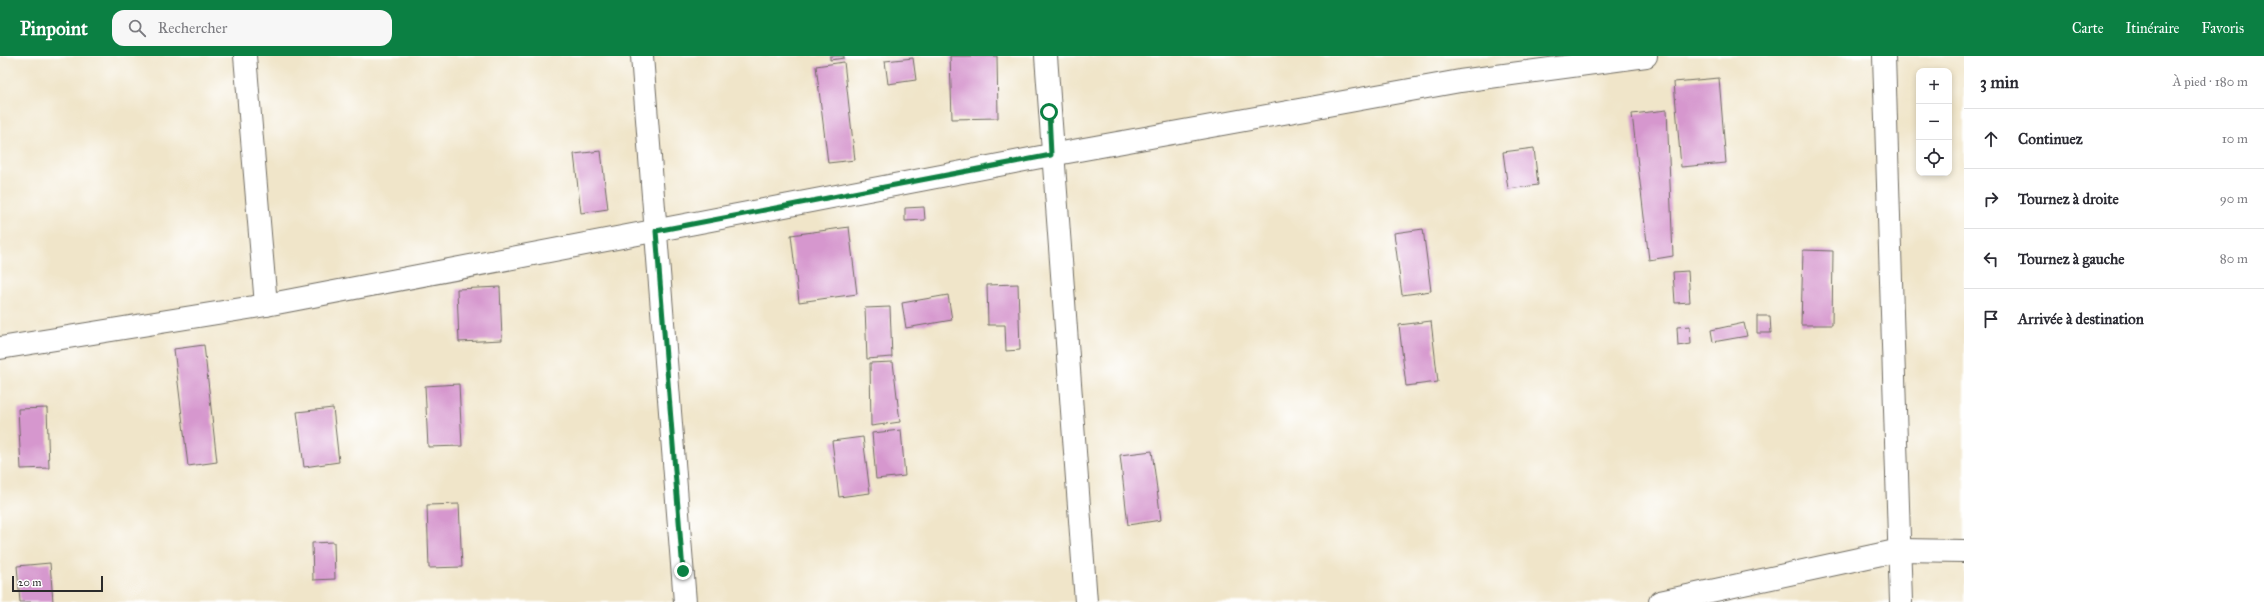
<!DOCTYPE html>
<html lang="fr">
<head>
<meta charset="utf-8">
<style>
	:root { --surface:#fff; --page:#f7f7f7; --text:#2b2b33; --muted:#7c7c81; --line:#e1e1e2; --accent:#0b8043 }
	body { margin:0; font-family:"IM FELL Great Primer",serif; background:var(--page); color:var(--text) }
	.controls { position:absolute; right:12px; top:12px; display:grid; overflow:hidden; border-radius:8px; box-shadow:0 2px 6px #0003 }
	.controls button { width:36px; height:36px; display:grid; place-items:center; padding:0; border:0; border-bottom:1px solid var(--line); background:var(--surface); color:var(--text); font:20px sans-serif }
	.scale { position:absolute; left:12px; bottom:10px; width:91px; box-sizing:border-box; padding-left:4px; border:2px solid #2b2b2b; border-top:0; font-size:11px; line-height:14px; white-space:nowrap; color:#2b2b2b; -webkit-text-stroke:3px #fff; paint-order:stroke }
	.stop { position:absolute; width:12px; height:12px; margin:-9px; border:3px solid #0b8043; border-radius:50%; background:#fff }
	.stop.end { background:#0b8043; border-color:#fff; box-shadow:0 1px 4px #0008 }
	.list { margin:0; padding:0; list-style:none }
	h2 { display:flex; justify-content:space-between; align-items:center; height:52px; margin:0; padding:0 16px; font-size:17px }
	h2 small { font-size:13px; font-weight:400; color:var(--muted) }
	.list li { display:grid; grid-template-columns:26px 1fr auto; gap:12px; align-items:center; box-sizing:border-box; height:60px; padding:0 16px; border-top:1px solid var(--line) }
	.list b { display:block; font-size:15px; white-space:nowrap }
	.list em { font-size:13px; font-style:normal; color:var(--muted) }
	.icon { flex:none; width:22px; height:22px; fill:none; stroke:currentColor; stroke-width:2; stroke-linecap:round; stroke-linejoin:round }
	.map { position:relative; flex:none; width:1964px; height:546px; overflow:hidden }
	header { display:flex; align-items:center; gap:24px; box-sizing:border-box; height:56px; padding:0 20px; background:var(--accent); color:#fff }
	header strong { font-size:19px }
	nav { display:flex; gap:22px; margin-inline-start:auto; font-size:14px }
	.search { width:280px; height:36px; background:var(--page); display:flex; align-items:center; gap:10px; box-sizing:border-box; padding:0 14px; border-radius:12px; color:var(--muted); font-size:15px }
	main { display:flex }
	aside { flex:1; background:var(--surface) }
	.map>svg:first-child { display:block }
	.building { fill:#d697ce }
	.lines { fill:none; stroke-linecap:round; stroke-linejoin:round }
	.minor-casing { stroke:#706c62; stroke-width:24 }
	.minor { stroke:#fff; stroke-width:22 }
	.route { stroke:#0b8043; stroke-width:5 }
</style>
</head>
<body>
<header>
<strong>Pinpoint</strong>
<div class="search"><svg class="icon" aria-label="search" viewBox="0 0 24 24"><circle cx="10" cy="10" r="6"/><path d="M15 15l6 6"/></svg>Rechercher</div>
<nav><a>Carte</a><a>Itinéraire</a><a>Favoris</a></nav>
</header>
<main>
<div class="map">
<svg width="1964" height="546" viewBox="0 0 1964 546">
	<rect width="100%" height="100%" fill="#fff"/>
	<filter id="ink" filterUnits="userSpaceOnUse"><feTurbulence type="fractalNoise" baseFrequency=".025" numOctaves="2"/><feDisplacementMap in="SourceGraphic" scale="8" xChannelSelector="R" yChannelSelector="G"/><feConvolveMatrix kernelMatrix="1 2 1 2 8 2 1 2 1" color-interpolation-filters="sRGB"/></filter>
	<filter id="wash" filterUnits="userSpaceOnUse"><feTurbulence type="fractalNoise" baseFrequency=".012" numOctaves="4" result="noise"/><feDisplacementMap in="SourceGraphic" scale="16" xChannelSelector="R" yChannelSelector="G"/><feGaussianBlur stdDeviation="0.9" result="paint"/><feColorMatrix in="noise" values="0 0 0 0 0 0 0 0 0 0 0 0 0 0 0 0 0 1.4 0 .05"/><feComposite in="paint" operator="in"/></filter>
	<g filter="url(#wash)">
		<rect width="100%" height="100%" fill="#f0e5c9"/>
		<g id="blocks">
			<g class="building">
				<polygon points="830,0 844,0 844,2 830,4"/>
				<polygon points="950,0 997,0 998,62 952,63"/>
				<polygon points="913,2 916,24 888,28 885,5"/>
				<polygon points="844,6 855,104 828,107 816,10"/>
				<polygon points="1719,22 1726,107 1681,111 1674,26"/>
				<polygon points="1667,54 1673,200 1649,204 1632,58"/>
				<polygon points="1534,92 1538,129 1508,133 1503,96"/>
				<polygon points="601,95 608,153 581,157 574,98"/>
				<polygon points="924,151 925,164 905,165 905,152"/>
				<polygon points="849,171 857,238 799,246 791,179"/>
				<polygon points="1423,173 1431,235 1402,239 1394,177"/>
				<polygon points="1803,194 1833,195 1832,269 1801,269"/>
				<polygon points="1688,215 1690,246 1675,247 1673,216"/>
				<polygon points="1018,228 1020,294 1006,295 1005,269 988,269 987,229"/>
				<polygon points="500,231 502,284 459,286 457,233"/>
				<polygon points="948,239 952,264 906,272 902,247"/>
				<polygon points="890,251 892,301 867,303 865,252"/>
				<polygon points="1757,260 1770,260 1771,277 1757,277"/>
				<polygon points="1431,265 1438,326 1406,330 1399,269"/>
				<polygon points="1744,267 1747,280 1713,286 1711,274"/>
				<polygon points="1690,270 1691,288 1678,290 1677,271"/>
				<polygon points="204,289 217,406 188,410 174,293"/>
				<polygon points="893,306 900,366 871,370 870,307"/>
				<polygon points="459,328 462,390 428,391 425,330"/>
				<polygon points="47,352 49,412 21,413 18,353"/>
				<polygon points="333,352 339,406 304,411 297,356"/>
				<polygon points="901,374 905,420 876,423 872,377"/>
				<polygon points="863,381 870,437 839,441 832,385"/>
				<polygon points="1152,395 1161,464 1128,469 1120,399"/>
				<polygon points="459,448 462,511 429,512 427,449"/>
				<polygon points="334,486 335,523 313,524 312,487"/>
				<polygon points="50,507 53,546 20,546 17,510"/>
			</g>
		</g>
	</g>
	<g filter="url(#ink)">
		<use href="#blocks" fill-opacity="0" stroke="#706c62" stroke-width="1"/>
		<g class="lines">
			<defs>
				<g id="minor">
					<polyline points="245,0 266,249"/>
					<polyline points="642,0 685,546"/>
					<polyline points="1046,0 1086,546"/>
					<polyline points="1884,0 1901,546"/>
					<polyline points="0,292 266,249 1051,99 1460,25 1646,0"/>
					<polyline points="1660,546 1900,494 1964,495"/>
				</g>
			</defs>
			<use href="#minor" class="minor-casing"/>
			<use href="#minor" class="minor"/>
		</g>
	</g>
	<g class="lines" filter="url(#ink)">
		<polyline class="route" points="683,515 656,175 1051,99 1049,56"/>
	</g>
</svg>
<div class="controls">
<button>+</button>
<button>−</button>
<button><svg class="icon" aria-label="locate" viewBox="0 0 24 24"><circle cx="12" cy="12" r="6"/><path d="M12 2v4M12 18v4M2 12h4M18 12h4"/></svg></button>
</div>
<div class="scale">20 m</div>
<div class="stop" style="left:1049px;top:56px"></div>
<div class="stop end" style="left:683px;top:515px"></div>
</div>
<aside>
<h2>3 min<small>À pied · 180 m</small></h2>
<ul class="list">
<li><svg class="icon" aria-label="ahead" viewBox="0 0 24 24"><path d="M12 20V5M6 11l6-6 6 6"/></svg><div><b>Continuez</b></div><em>10 m</em></li>
<li><svg class="icon" aria-label="right" viewBox="0 0 24 24"><path d="M7 20v-9h11M14 6l5 5-5 5"/></svg><div><b>Tournez à droite</b></div><em>90 m</em></li>
<li><svg class="icon" aria-label="left" viewBox="0 0 24 24"><path d="M17 20v-9H6M10 6l-5 5 5 5"/></svg><div><b>Tournez à gauche</b></div><em>80 m</em></li>
<li><svg class="icon" aria-label="arrive" viewBox="0 0 24 24"><path d="M6 21V4h12l-3 4 3 4H6"/></svg><div><b>Arrivée à destination</b></div></li>
</ul>
</aside>
</main>
</body>
</html>
